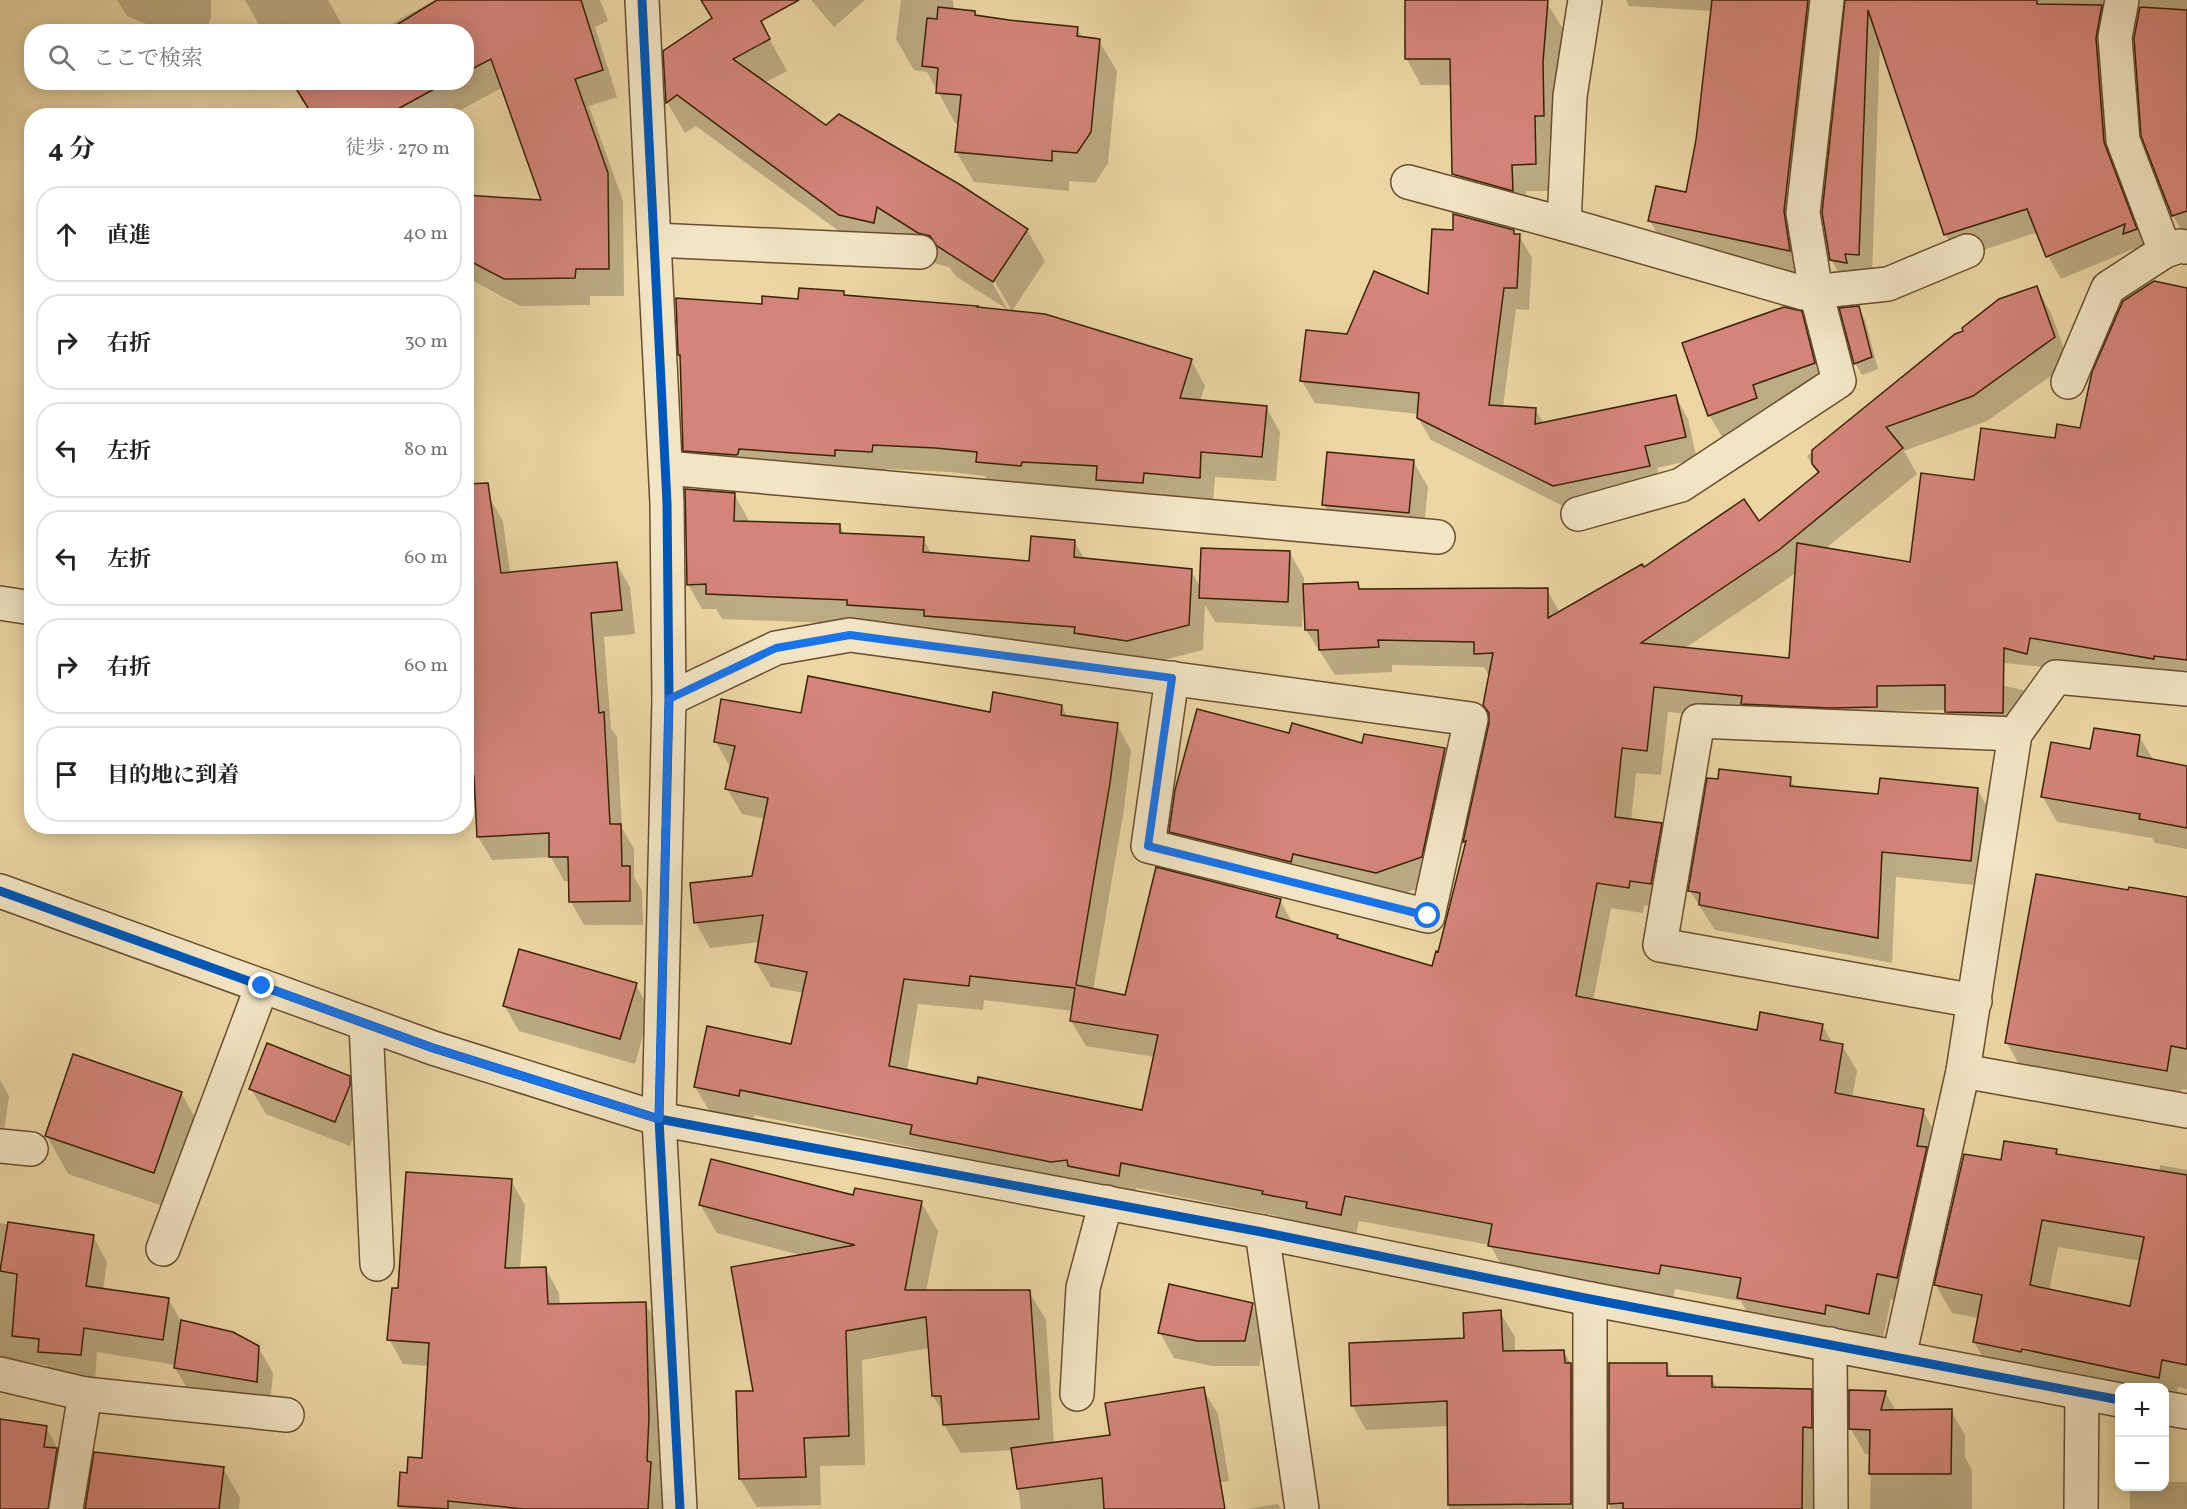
<!DOCTYPE html>
<html lang="ja">
<head>
<meta charset="utf-8">
<style>
	:root { --surface:#fff; --page:#f6f6f6; --text:#222; --muted:#767676; --line:#e0e0e0 }
	body { margin:0; font-family:Vollkorn,"Noto Serif JP",serif; background:var(--page); color:var(--text) }
	.controls { position:absolute; right:18px; bottom:18px; display:grid; overflow:hidden; border-radius:12px; box-shadow:0 3px 15px #0003 }
	.controls button { width:54px; height:54px; display:grid; place-items:center; padding:0; border:0; border-bottom:2px solid var(--line); background:var(--surface); color:var(--text); font:30px sans-serif }
	.stop { position:absolute; width:18px; height:18px; margin:-14px; border:4px solid #1a73e8; border-radius:50%; background:#fff }
	.stop.end { background:#1a73e8; border-color:#fff; box-shadow:0 2px 6px #0008 }
	.list { margin:0; padding:0; list-style:none }
	h2 { display:flex; justify-content:space-between; align-items:center; height:78px; margin:0; padding:0 24px; font-size:26px }
	h2 small { font-size:20px; font-weight:400; color:var(--muted) }
	.list li { display:grid; grid-template-columns:39px 1fr auto; gap:18px; align-items:center; box-sizing:border-box; height:96px; margin:0 12px 12px; padding:0 12px; border:2px solid var(--line); border-radius:24px }
	.list b { display:block; font-size:22px; white-space:nowrap }
	.list em { font-size:20px; font-style:normal; color:var(--muted) }
	.icon { flex:none; width:33px; height:33px; fill:none; stroke:currentColor; stroke-width:2; stroke-linecap:round; stroke-linejoin:round }
	.map { position:relative; flex:none; width:2187px; height:1509px; overflow:hidden }
	.search { position:absolute; background:var(--surface); box-shadow:0 3px 15px #0003; left:24px; top:24px; width:450px; height:66px; display:flex; align-items:center; gap:15px; box-sizing:border-box; padding:0 21px; border-radius:24px; color:var(--muted); font-size:22px }
	.panel { position:absolute; background:var(--surface); box-shadow:0 3px 15px #0003; left:24px; top:108px; width:450px; height:726px; border-radius:24px }
	.map>svg:first-child { display:block }
	.shadow { fill:#0003; fill-rule:evenodd }
	.building { fill:#d4857a; stroke:#3d2106; stroke-width:1.5; fill-rule:evenodd }
	.lines { fill:none; stroke-linecap:round; stroke-linejoin:round }
	.street-casing { stroke:#684e2e; stroke-width:36 }
	.street { stroke:#f2e4c4; stroke-width:33 }
	.cycleway-casing { stroke:#f2e4c4; stroke-width:13 }
	.cycleway { stroke:#0057b8; stroke-width:9 }
	.route { stroke:#1a73e8; stroke-width:8 }
</style>
</head>
<body>
<div class="map">
<svg width="2187" height="1509" viewBox="0 0 2187 1509">
	<rect width="100%" height="100%" fill="#ebd6a4"/>
	<filter id="stains"><feTurbulence type="fractalNoise" baseFrequency=".00333" numOctaves="4"/><feColorMatrix values="0 0 0 0 .2 0 0 0 0 .09 0 0 0 0 .02 0 0 0 .5 -.17"/></filter>
	<radialGradient id="worn" r=".72"><stop offset=".6" stop-color="#630" stop-opacity="0"/><stop offset="1" stop-color="#630" stop-opacity=".3"/></radialGradient>
	<g class="shadow">
		<polygon points="117,0 211,0 211,17 205,32 165,32 127,16"/>
		<polygon points="245,0 328,0 346,32 263,32"/>
		<polygon points="435,0 600,0 608,21 595,27 617,97 589,106 623,201 624,296 590,296 590,305 520,306 466,277 466,187 479,197 543,202 503,87 450,116 313,116 305,102 303,103 292,82 466,82 466,32 377,32"/>
		<polygon points="706,0 748,0 787,71 764,83 827,127 1027,230 1045,261 1012,311 991,275 988,276 1008,310 957,277 949,267 937,264 894,237 859,246 696,126 685,133 667,102 665,52 714,19"/>
		<polygon points="811,0 865,0 834,27"/>
		<polygon points="901,0 953,0 954,10 974,12 977,17 1077,28 1083,39 1099,41 1117,71 1108,163 1095,183 1069,181 1069,191 974,182 956,151 959,124 955,123 927,72 914,70 896,39"/>
		<polygon points="1407,0 1515,0 1547,3 1563,29 1557,90 1558,142 1549,142 1550,191 1526,191 1527,216 1469,201 1454,174 1452,85 1421,85 1406,58"/>
		<polygon points="1626,0 1823,0 1804,277 1665,247 1650,221 1687,194 1698,140 1712,11 1629,6"/>
		<polygon points="1847,0 2187,0 2187,239 2173,216 2143,136 2135,38 2142,5 2129,5 2149,252 2138,257 2133,249 2061,279 2048,256 2038,232 1959,258 1946,235 1880,42 1872,277 1844,282 1831,259"/>
		<polygon points="1513,231 1515,235 1519,235 1532,258 1529,310 1516,309 1503,407 1535,409 1544,424 1676,397 1688,419 1697,459 1657,468 1662,488 1567,508 1431,440 1418,418 1419,414 1315,403 1302,381 1348,336 1429,296"/>
		<path d="M2037 288 2051 313 2069 363 1987 421 1904 451 1917 474 1825 549 1911 563 1975 482 2056 439 2081 429 2187 290V683L2119 675 2044 663 2043 667 2004 663 2000 685 2023 690 2038 715 1961 737 1946 710 1890 711 1891 732 1668 712 1661 775 1636 773 1631 821 1661 825 1675 850 1665 909 1644 905 1643 913 1611 908 1593 1001 1758 1032 1822 1025 1833 1044 1842 1045 1857 1071 1852 1098 1923 1111 1937 1136 1912 1303 1891 1299 1883 1339 1840 1330 1839 1338 1753 1323 1741 1301 1675 1289 1673 1299 1505 1271 1490 1245 1359 1221 1355 1240 1322 1233 1318 1226 1278 1219 1277 1216 1136 1188 1133 1201 927 1159 921 1149 754 1115 753 1121 710 1112 695 1087 792 1046 804 993 771 987 756 962 760 942 710 948 696 923 753 878 765 819 742 814 727 789 730 767 716 742 803 715 991 713 1062 706 1068 718 1117 725 1131 750 1124 809 1093 990 1126 997 1280 900 1293 924 1337 937 1339 940 1433 968 1440 953 1466 844 1465 841 1491 723 1490 678 1484 667 1392 665V672L1335 675 1306 630 1305 604H1303L1302 627 1215 622 1205 605 1203 650 1144 665 860 624 722 619 716 609H702L688 584 734 494 748 519V523L840 526 845 535 923 539 932 554 1031 563 1074 541 1085 560 1191 571 1201 588 1290 553 1304 578V586L1357 584 1361 590H1547L1560 613 1643 569 1759 523 1818 474 1807 456 1956 336ZM1797 572 1790 660 1684 649 1793 575ZM984 1000 1073 1011 1071 1021 1086 1046 1155 1057 1143 1112 978 1086 907 1071 918 1004 983 1010Z"/>
		<polygon points="843,292 846,297 977,307 978,309 1191,360 1205,386 1200,401 1266,407 1280,432 1276,481 1215,477 1213,502 992,487 985,476 950,472 887,469 886,477 699,475 685,450 682,357 763,305"/>
		<polygon points="1858,308 1865,320 1878,369 1862,375 1855,363"/>
		<polygon points="1801,313 1815,338 1828,388 1724,440 1709,415"/>
		<polygon points="1413,461 1428,487 1423,538 1338,530 1324,505"/>
		<polygon points="489,497 503,521 510,573 616,563 630,587 635,634 604,637 611,728 617,737 622,828 634,849 634,877 642,891 643,925 584,925 571,902 570,881 564,881 551,857 492,860 478,837 476,800 466,800 466,500"/>
		<polygon points="1290,735 1364,745 1444,750 1459,775 1436,882 1391,898 1185,857 1171,832"/>
		<polygon points="2139,736 2154,761 2187,768 2187,849 2155,843 2152,838 2057,822 2043,797 2092,751"/>
		<polygon points="1790,779 1795,788 1880,796 1977,789 1992,815 1985,886 1896,877 1892,963 1715,930 1690,891"/>
		<polygon points="2187,898 2187,1090 2182,1089 2181,1095 2021,1068 2007,1043"/>
		<polygon points="636,985 650,1010 635,1064 519,1031 504,1005"/>
		<polygon points="349,1077 363,1102 364,1111 350,1146 266,1114 251,1089"/>
		<polygon points="0,1080 9,1096 3,1140 0,1140"/>
		<polygon points="181,1093 203,1131 175,1210 68,1174 47,1136"/>
		<path d="M2056 1150 2059 1156 2159 1172 2160 1165 2187 1170V1389L2178 1387 2174 1405 2164 1403V1388H2120L1990 1370 1974 1342 1979 1318 1952 1313 1936 1285 2002 1162ZM2058 1247 2141 1261 2131 1307 2049 1291Z"/>
		<polygon points="511,1181 525,1205 520,1269 545,1268 559,1293 560,1305 645,1303 659,1328 662,1443 661,1481 665,1488 663,1509 399,1509 401,1474 408,1474 423,1459 429,1366 403,1364 389,1339 399,1290"/>
		<polygon points="854,1197 921,1202 938,1231 926,1292 1029,1292 1046,1320 1054,1443 1112,1436 1203,1389 1218,1414 1229,1481 1147,1494 1147,1509 1021,1509 1013,1450 961,1453 944,1425 944,1414 933,1396 930,1348 862,1360 865,1465 820,1466 821,1505 757,1507 740,1479 755,1392 804,1256 717,1233 700,1204"/>
		<polygon points="0,1223 93,1236 107,1262 103,1290 168,1299 181,1321 233,1333 258,1347 273,1373 270,1406 190,1393 175,1368 176,1365 97,1352 95,1380 54,1377 47,1365 0,1358"/>
		<polygon points="1252,1305 1267,1330 1259,1366 1212,1366 1174,1358 1160,1333"/>
		<polygon points="1500,1312 1515,1337 1515,1353 1564,1352 1578,1376 1585,1509 1449,1509 1448,1426 1366,1430 1352,1405 1465,1339"/>
		<polygon points="1610,1365 1666,1365 1673,1378 1711,1378 1718,1389 1811,1391 1825,1415 1816,1509 1610,1509"/>
		<polygon points="1885,1392 1896,1411 1951,1411 1965,1435 1965,1457 1972,1470 1972,1509 1870,1509 1871,1454 1865,1454 1851,1429"/>
		<polygon points="0,1421 46,1427 63,1458 69,1509 0,1509"/>
		<polygon points="223,1468 240,1498 239,1509 86,1509"/>
		<polygon points="2164,1482 2187,1482 2187,1509 2130,1509 2130,1486 2164,1486"/>
		<polygon points="1278,1504 1281,1509 1247,1509"/>
	</g>
	<g class="building">
		<polygon points="437,0 581,0 603,70 575,79 608,173 609,269 576,269 575,278 504,279 466,259 466,195 541,200 491,59 466,72 466,32 385,32"/>
		<polygon points="701,0 799,0 761,21 770,39 733,59 826,125 839,114 959,184 1028,229 993,282 937,246 930,236 918,233 877,207 874,223 839,215 677,95 666,103 663,51 712,18"/>
		<polygon points="1405,0 1548,0 1543,62 1544,116 1535,116 1536,164 1512,165 1513,191 1452,174 1450,59 1405,59"/>
		<polygon points="1712,0 1808,0 1784,211 1790,251 1648,221 1656,186 1686,192 1696,140"/>
		<polygon points="1845,0 2037,0 2037,4 2102,5 2096,38 2104,142 2137,229 2123,234 2125,224 2046,257 2027,209 1944,235 1868,10 1859,255 1845,254 1847,263 1830,260 1822,213"/>
		<polygon points="938,7 975,11 975,15 1009,20 1078,27 1077,36 1100,39 1091,132 1077,153 1052,151 1052,161 955,152 961,95 936,93 938,68 922,66 927,18 937,19"/>
		<polygon points="2140,7 2187,10 2187,211 2172,216 2141,136 2134,38"/>
		<polygon points="302,82 447,82 385,116 313,116 295,87"/>
		<polygon points="1453,214 1514,230 1514,234 1520,234 1517,288 1504,288 1489,405 1536,408 1535,424 1676,395 1686,437 1645,446 1650,466 1553,486 1417,418 1419,393 1300,381 1306,330 1347,334 1374,271 1428,294 1432,229 1453,230"/>
		<path d="M2154 281 2187 288V660L2154 656V659L2030 638 2027 654 2004 648 2003 713 1945 712V685L1877 686V707L1830 708 1741 704 1742 696 1654 687 1647 751 1622 748 1615 817 1662 823 1651 884 1630 881 1629 888 1597 883 1576 996 1757 1030 1760 1012 1823 1024 1820 1040 1843 1044 1835 1093 1924 1109 1917 1146 1927 1147 1897 1278 1877 1274 1869 1314 1826 1305 1825 1314 1737 1298 1741 1278 1661 1265 1659 1274 1488 1246 1492 1224 1345 1196 1341 1215 1306 1208 1307 1202 1262 1194 1263 1191 1121 1163 1119 1176 1068 1166 1067 1160 1051 1162 910 1134 912 1125 740 1090 739 1096 694 1087 707 1026 791 1044 807 972 755 962 763 915 694 923 690 883 752 876 768 798 725 789 735 746 714 742 721 699 801 713 808 676 990 712 993 692 1062 705 1061 715 1118 723 1110 783 1076 985 1125 995 1156 867 1281 899 1276 917 1338 935 1337 938 1432 966 1436 951 1438 952 1466 841 1463 842 1489 723V713L1483 705 1493 653 1474 654V642L1378 640 1379 647 1319 650 1318 630H1305L1303 584 1358 582 1359 589 1548 588V618L1642 564 1644 567 1744 499 1759 521 1819 472 1812 464V450L1955 334 1963 331 1962 328 1999 299 2037 286 2055 337 1973 396 1886 427 1903 448 1779 550 1641 643 1789 658 1797 543 1910 562 1921 473 1974 480 1981 428 2055 438 2057 424 2080 428 2092 372 2123 301ZM970 976 1075 988 1070 1021 1158 1035 1142 1110 978 1077 977 1084 889 1066 904 979 969 986Z"/>
		<polygon points="799,288 844,291 844,295 978,306 977,307 1045,314 1192,359 1180,398 1267,406 1262,457 1201,452 1200,478 1144,473 1143,483 1096,480 1097,466 1022,462 1021,466 976,462 977,452 935,448 873,445 872,452 835,450 835,456 739,449 738,454 736,455 683,451 680,355 678,355 676,298 762,304 762,296 798,299"/>
		<polygon points="1859,306 1872,357 1854,364 1839,308"/>
		<polygon points="1784,307 1802,311 1815,363 1753,385 1757,398 1708,416 1682,343"/>
		<polygon points="1327,452 1414,460 1409,513 1322,505"/>
		<polygon points="488,483 501,573 617,562 622,610 591,613 599,713 604,712 610,824 621,824 622,866 630,866 630,901 569,902 568,857 549,857 549,833 477,837 474,776 466,776 466,484"/>
		<polygon points="685,489 735,493 734,521 840,524 840,533 924,537 923,552 1029,561 1031,536 1075,540 1074,557 1192,569 1189,625 1127,641 1074,633 1075,627 924,616 924,610 847,605 847,600 706,594 706,584 687,585"/>
		<polygon points="1201,548 1290,551 1288,602 1199,598"/>
		<polygon points="1197,709 1289,733 1292,723 1362,743 1364,734 1445,748 1422,857 1376,873 1293,854 1291,862 1169,832 1175,790"/>
		<polygon points="2094,728 2140,735 2137,756 2187,766 2187,828 2139,819 2140,814 2041,797 2051,742 2090,749"/>
		<polygon points="1719,769 1791,777 1790,786 1878,794 1880,778 1978,788 1971,861 1882,852 1878,938 1699,905 1700,893 1688,891 1707,778 1718,779"/>
		<polygon points="2036,874 2128,890 2129,887 2187,897 2187,1049 2171,1046 2167,1071 2005,1043"/>
		<polygon points="519,949 637,983 620,1039 503,1006"/>
		<polygon points="267,1043 350,1076 350,1085 335,1122 249,1089"/>
		<polygon points="73,1054 182,1092 154,1173 45,1136"/>
		<path d="M2004 1141 2057 1149 2056 1154 2187 1175V1365L2162 1360 2159 1378 2022 1349 2021 1352 1973 1342 1982 1295 1934 1285 1964 1154 2001 1160ZM2042 1220 2144 1237 2130 1306 2030 1285Z"/>
		<polygon points="711,1159 853,1195 855,1188 922,1201 905,1290 1030,1290 1039,1419 943,1425 941,1396 932,1396 926,1317 846,1331 849,1436 804,1438 806,1477 739,1479 736,1391 753,1391 731,1267 855,1245 699,1205"/>
		<polygon points="406,1172 512,1179 505,1268 546,1267 548,1304 646,1302 649,1417 647,1461 651,1462 648,1509 523,1509 448,1501 448,1509 398,1506 400,1472 407,1473 408,1457 422,1458 429,1343 387,1340 392,1288 398,1288"/>
		<polygon points="8,1222 94,1235 86,1286 169,1298 163,1340 84,1328 81,1355 38,1352 39,1339 12,1336 17,1274 0,1271"/>
		<polygon points="1169,1284 1253,1303 1245,1341 1197,1341 1158,1333"/>
		<polygon points="1501,1310 1503,1351 1564,1350 1565,1363 1571,1363 1571,1504 1448,1505 1447,1401 1351,1406 1349,1343 1464,1338 1463,1313"/>
		<polygon points="181,1320 233,1332 259,1346 257,1382 174,1368"/>
		<polygon points="1609,1363 1667,1363 1667,1376 1712,1376 1712,1387 1812,1389 1812,1428 1803,1427 1802,1509 1623,1509 1623,1503 1609,1504"/>
		<polygon points="1204,1387 1225,1509 1104,1509 1102,1478 1017,1489 1011,1448 1110,1435 1105,1403"/>
		<polygon points="1849,1390 1886,1391 1881,1410 1952,1409 1951,1474 1869,1474 1870,1430 1849,1429"/>
		<polygon points="0,1419 47,1426 44,1447 57,1448 48,1509 0,1509"/>
		<polygon points="94,1452 224,1467 219,1509 85,1509"/>
	</g>
	<g class="lines">
		<defs>
			<g id="street">
				<polyline points="642,0 667,503 669,699 659,1119 680,1509"/>
				<polyline points="2122,0 2115,37 2123,140 2165,251"/>
				<polyline points="1408,182 1564,224 1803,293 1888,284 1967,251"/>
				<polyline points="1564,224 1570,96 1585,0"/>
				<polyline points="654,240 920,252"/>
				<polyline points="2068,382 2108,288 2165,251 2180,246 2185,247"/>
				<polyline points="666,468 1438,537"/>
				<polyline points="1578,514 1681,485 1839,381 1816,292 1803,213 1827,0"/>
				<polyline points="0,603 32,608"/>
				<polyline points="669,699 776,648 850,635 1471,719 1428,916 1148,846 1172,678"/>
				<polyline points="0,891 433,1048 659,1119 1262,1232 1590,1299 2120,1400"/>
				<polyline points="1975,1001 1660,945 1698,721 2015,734"/>
				<polyline points="366,1024 377,1264"/>
				<polyline points="1963,1071 2187,1111"/>
				<polyline points="0,1146 31,1149"/>
				<polyline points="1262,1232 1302,1509"/>
				<polyline points="163,1249 262,986"/>
				<polyline points="1830,1344 1831,1509"/>
				<polyline points="1899,1357 1963,1071 2015,734 2056,677 2187,689"/>
				<polyline points="0,1374 85,1394 287,1415"/>
				<polyline points="1077,1394 1083,1288 1106,1202"/>
				<polyline points="2164,1408 2187,1412"/>
				<polyline points="66,1509 85,1394"/>
				<polyline points="1590,1509 1590,1299"/>
				<polyline points="2081,1509 2082,1394"/>
			</g>
		</defs>
		<use href="#street" class="street-casing"/>
		<use href="#street" class="street"/>
		<defs>
			<g id="cycleway">
				<polyline points="642,0 667,503 669,699 659,1119 680,1509"/>
				<polyline points="0,891 433,1048 659,1119 1262,1232 1590,1299 2120,1400"/>
			</g>
		</defs>
		<use href="#cycleway" class="cycleway-casing"/>
		<use href="#cycleway" class="cycleway"/>
	</g>
	<g class="lines">
		<polyline class="route" points="262,986 433,1048 659,1119 669,699 776,648 850,635 1172,678 1148,846 1428,916"/>
	</g>
	<rect width="100%" height="100%" filter="url(#stains)"/>
	<rect width="100%" height="100%" fill="url(#worn)"/>
</svg>
<div class="controls">
<button>+</button>
<button>−</button>
</div>
<div class="stop" style="left:1428px;top:916px"></div>
<div class="stop end" style="left:262px;top:986px"></div>
<div class="search"><svg class="icon" aria-label="search" viewBox="0 0 24 24"><circle cx="10" cy="10" r="6"/><path d="M15 15l6 6"/></svg>ここで検索</div>
<section class="panel">
<h2>4 分<small>徒歩 · 270 m</small></h2>
<ul class="list">
<li><svg class="icon" aria-label="ahead" viewBox="0 0 24 24"><path d="M12 20V5M6 11l6-6 6 6"/></svg><div><b>直進</b></div><em>40 m</em></li>
<li><svg class="icon" aria-label="right" viewBox="0 0 24 24"><path d="M7 20v-9h11M14 6l5 5-5 5"/></svg><div><b>右折</b></div><em>30 m</em></li>
<li><svg class="icon" aria-label="left" viewBox="0 0 24 24"><path d="M17 20v-9H6M10 6l-5 5 5 5"/></svg><div><b>左折</b></div><em>80 m</em></li>
<li><svg class="icon" aria-label="left" viewBox="0 0 24 24"><path d="M17 20v-9H6M10 6l-5 5 5 5"/></svg><div><b>左折</b></div><em>60 m</em></li>
<li><svg class="icon" aria-label="right" viewBox="0 0 24 24"><path d="M7 20v-9h11M14 6l5 5-5 5"/></svg><div><b>右折</b></div><em>60 m</em></li>
<li><svg class="icon" aria-label="arrive" viewBox="0 0 24 24"><path d="M6 21V4h12l-3 4 3 4H6"/></svg><div><b>目的地に到着</b></div></li>
</ul>
</section>
</div>
</body>
</html>
